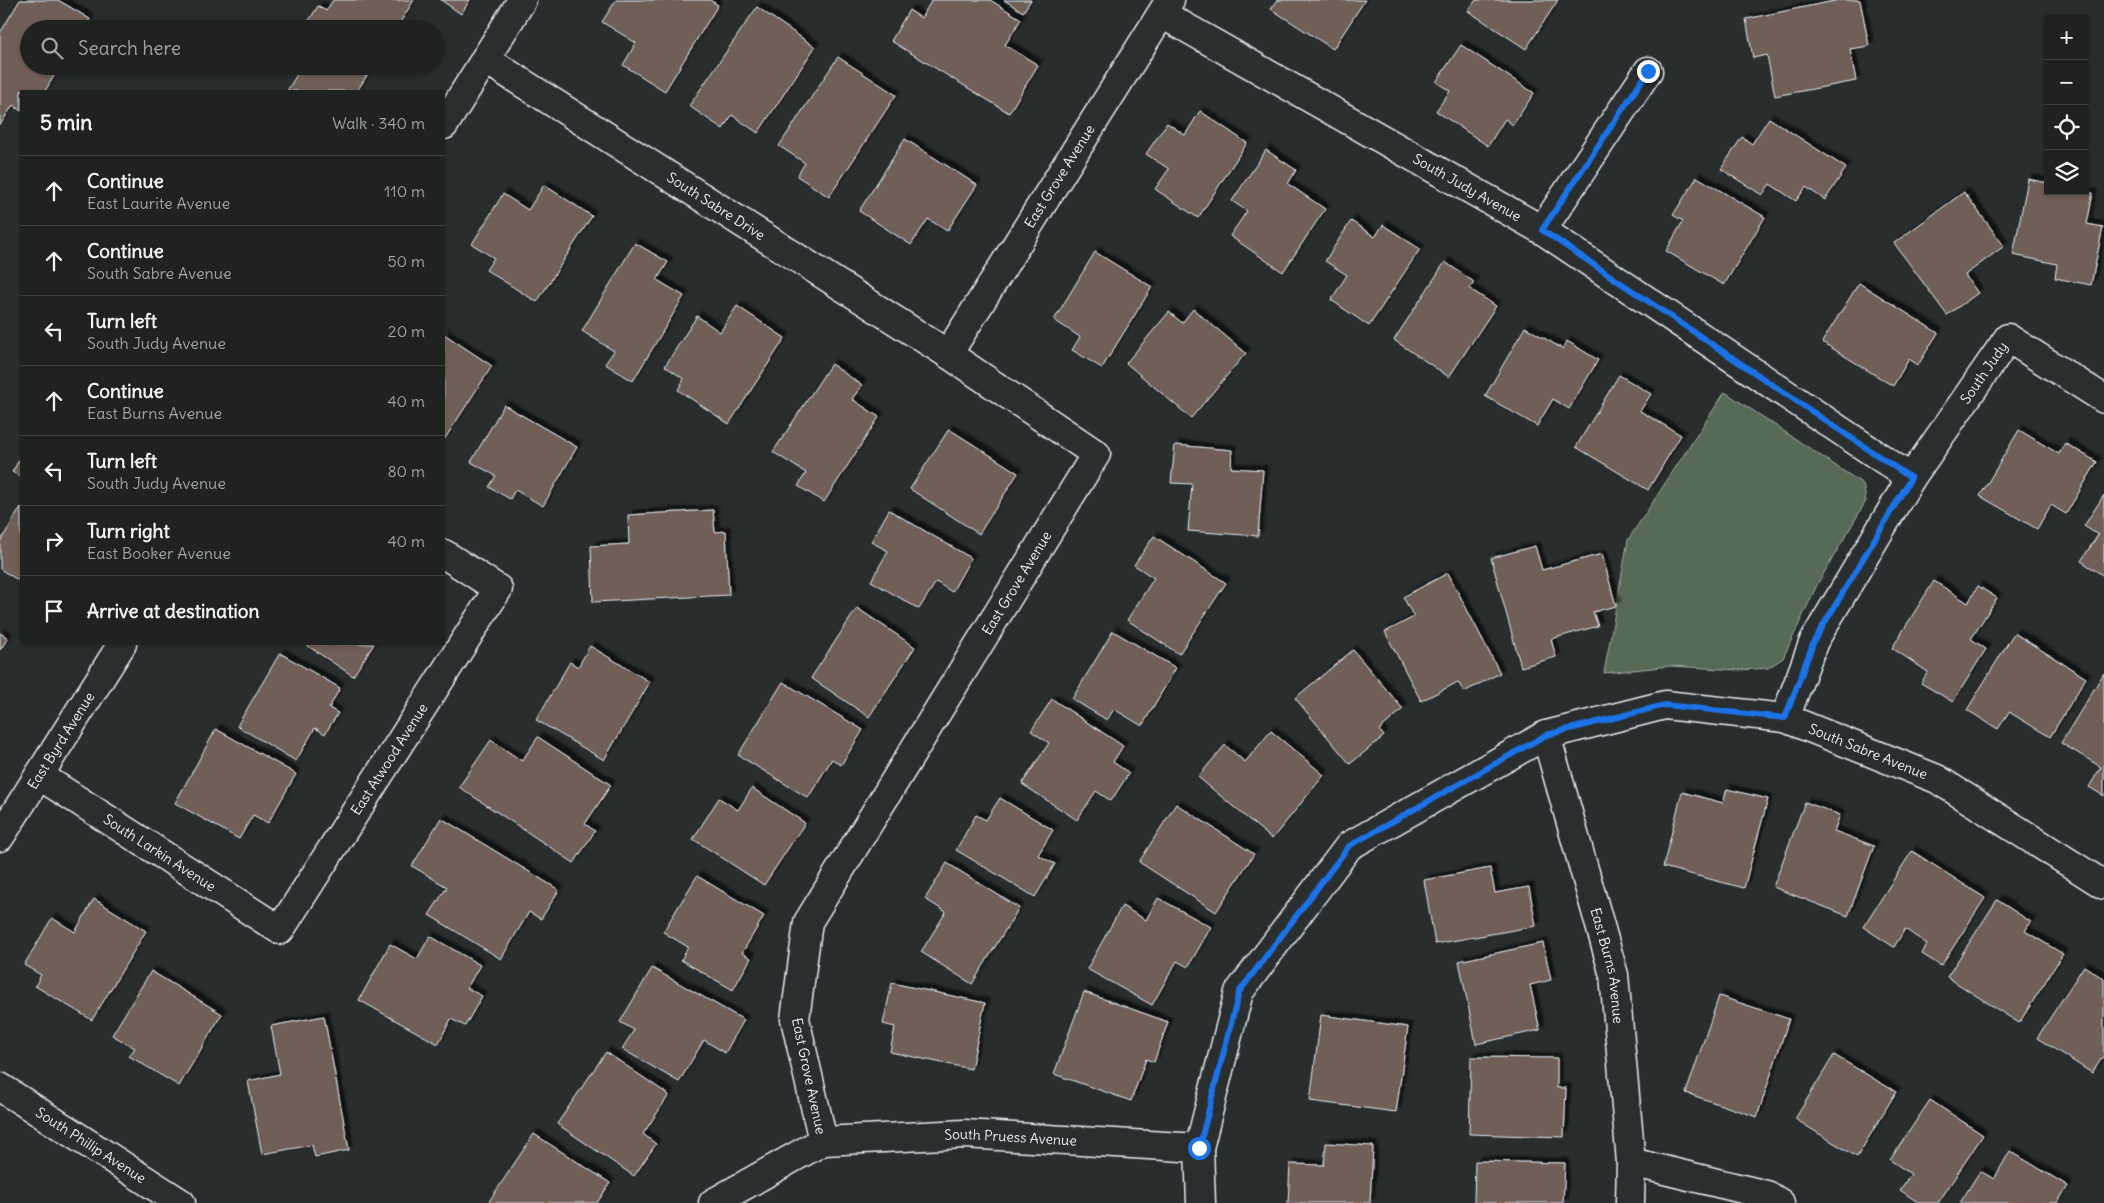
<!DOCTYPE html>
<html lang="en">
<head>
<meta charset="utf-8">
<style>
	:root { --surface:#202222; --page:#2d2f2f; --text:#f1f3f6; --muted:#a2a4a5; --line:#3d3f40 }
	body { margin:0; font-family:Delius,sans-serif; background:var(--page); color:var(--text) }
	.controls { position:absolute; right:15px; top:15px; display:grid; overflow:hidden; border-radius:0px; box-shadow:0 1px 4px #0004 }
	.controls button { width:45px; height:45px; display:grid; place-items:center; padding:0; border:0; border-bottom:1px solid var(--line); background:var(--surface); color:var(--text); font:25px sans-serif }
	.stop { position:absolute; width:15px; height:15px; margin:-11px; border:4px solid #1a73e8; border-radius:50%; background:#fff }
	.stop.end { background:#1a73e8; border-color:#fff; box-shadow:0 1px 5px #0008 }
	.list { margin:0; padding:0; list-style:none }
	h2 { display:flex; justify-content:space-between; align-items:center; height:65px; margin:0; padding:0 20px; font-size:21px }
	h2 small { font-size:16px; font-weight:400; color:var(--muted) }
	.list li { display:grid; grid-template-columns:32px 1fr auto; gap:15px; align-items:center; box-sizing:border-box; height:70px; padding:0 20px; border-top:1px solid var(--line) }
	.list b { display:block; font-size:19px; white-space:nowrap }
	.list p { margin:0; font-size:16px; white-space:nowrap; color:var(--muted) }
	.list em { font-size:16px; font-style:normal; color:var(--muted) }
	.icon { flex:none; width:28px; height:28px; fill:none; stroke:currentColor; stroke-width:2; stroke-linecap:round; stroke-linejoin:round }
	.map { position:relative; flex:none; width:2104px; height:1203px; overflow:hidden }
	.search { position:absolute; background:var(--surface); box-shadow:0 1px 4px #0004; left:20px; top:20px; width:425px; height:55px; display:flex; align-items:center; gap:12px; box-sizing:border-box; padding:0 18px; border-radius:28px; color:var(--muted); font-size:19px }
	.panel { position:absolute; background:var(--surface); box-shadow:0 1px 4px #0004; left:20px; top:90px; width:425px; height:555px; border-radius:0px }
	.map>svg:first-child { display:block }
	.green { fill:#576a54; stroke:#a0aea6 }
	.building { fill:#6f5f56; stroke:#e8f1f8; filter:url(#shadow) }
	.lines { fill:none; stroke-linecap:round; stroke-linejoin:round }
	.street-casing { stroke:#e8f1f8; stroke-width:31 }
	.street { stroke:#2a2d2e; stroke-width:28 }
	.route { stroke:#1a73e8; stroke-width:6 }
	.labels { text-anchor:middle; stroke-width:4; stroke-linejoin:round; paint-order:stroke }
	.street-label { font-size:14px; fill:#e8f1f8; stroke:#2a2d2e }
</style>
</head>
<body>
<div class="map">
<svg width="2104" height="1203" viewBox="0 0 2104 1203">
	<defs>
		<filter id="shadow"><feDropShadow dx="4.5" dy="-4.5" stdDeviation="1" flood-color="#0009"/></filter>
	</defs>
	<rect width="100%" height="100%" fill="#2a2d2e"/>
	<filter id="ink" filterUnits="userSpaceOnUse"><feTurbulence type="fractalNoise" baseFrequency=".02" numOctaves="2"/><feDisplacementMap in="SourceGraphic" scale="10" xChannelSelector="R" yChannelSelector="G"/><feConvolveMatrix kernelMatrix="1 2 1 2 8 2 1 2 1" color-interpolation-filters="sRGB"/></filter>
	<g filter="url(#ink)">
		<polygon class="green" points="1725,392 1863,484 1866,501 1818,583 1783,658 1768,668 1739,670 1671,666 1604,673 1628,540"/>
		<g class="building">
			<polygon points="20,0 58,0 90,19 84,29 29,29 29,66 60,66 45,91 21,91 21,111 13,105 0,125 0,33"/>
			<polygon points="333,0 414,0 396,29 304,29 318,6 326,11"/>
			<polygon points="441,0 470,0 461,14"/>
			<polygon points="616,0 710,0 718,5 665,91 623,65 636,43 602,22"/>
			<polygon points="932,0 990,0 1021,19 1005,45 1038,65 1009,113 891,41 909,10 921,18"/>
			<polygon points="1004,0 1031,0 1023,12"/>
			<polygon points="1278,0 1365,0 1333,49 1271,9"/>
			<polygon points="1476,0 1558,0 1526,49 1468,11"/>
			<polygon points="1839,0 1860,0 1869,46 1850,49 1856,81 1775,96 1767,55 1753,58 1746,19"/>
			<polygon points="757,7 815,47 758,133 732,115 723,129 689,106"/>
			<polygon points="1461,45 1534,93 1513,125 1505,119 1488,146 1436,111 1450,91 1436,82"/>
			<polygon points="838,57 896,95 829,197 797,176 805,163 779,146"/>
			<polygon points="302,66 373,66 357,91 287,91"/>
			<polygon points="1200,111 1247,143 1198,218 1155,189 1169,169 1146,154 1167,123 1185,135"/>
			<polygon points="1769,118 1846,168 1825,200 1806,187 1796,201 1770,184 1762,195 1721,169 1742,137 1752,144"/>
			<polygon points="905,139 977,185 947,231 928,219 911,245 859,211"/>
			<polygon points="1266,150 1296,170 1288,184 1325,209 1283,272 1230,236 1247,211 1232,201"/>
			<polygon points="1697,177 1765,217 1724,285 1666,251 1683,221 1673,215"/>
			<polygon points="2028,179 2048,183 2048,191 2093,193 2087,224 2103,227 2091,285 2055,278 2057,264 2013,255"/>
			<polygon points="544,185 592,216 537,302 486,270 494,258 472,244 503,194 528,210"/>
			<polygon points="1964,192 2004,246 1965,275 1978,293 1947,315 1894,243"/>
			<polygon points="1351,221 1375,237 1383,225 1420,249 1369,326 1331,300 1347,275 1325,261"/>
			<polygon points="635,243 668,262 657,280 684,296 633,381 605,364 614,351 582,331"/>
			<polygon points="1095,252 1152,287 1102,368 1072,350 1080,337 1054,320"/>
			<polygon points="1445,262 1474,282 1470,289 1496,306 1449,377 1394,340"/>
			<polygon points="1859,283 1938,333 1918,365 1909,359 1893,386 1822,342"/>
			<polygon points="737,306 785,338 729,424 678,390 684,379 665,366 697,316 720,332"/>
			<polygon points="1193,309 1246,353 1191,418 1126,363 1169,312 1182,323"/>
			<polygon points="1525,327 1563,349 1567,341 1598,360 1569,409 1553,399 1537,426 1485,396"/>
			<polygon points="444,334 492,366 444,440"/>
			<polygon points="831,364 862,385 852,399 879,417 824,502 798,486 806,473 773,452"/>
			<polygon points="1619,375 1651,394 1640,411 1681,435 1648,490 1576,447"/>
			<polygon points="504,405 577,447 543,506 515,490 510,499 489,487 496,476 471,462"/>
			<polygon points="949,429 1018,473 979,534 910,489"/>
			<polygon points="2019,430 2059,454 2065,443 2097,462 2066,514 2051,505 2037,529 1980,496"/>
			<polygon points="1175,445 1232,450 1231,468 1263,470 1258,536 1188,531 1192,484 1171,483"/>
			<polygon points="21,457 21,477 12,472"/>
			<polygon points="2104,495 2104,576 2081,561 2098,535 2084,526"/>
			<polygon points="21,507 21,582 0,569 0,542"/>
			<polygon points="713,510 715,532 726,531 729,595 593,602 591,546 629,544 628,515"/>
			<polygon points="889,510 971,558 952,592 936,582 919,609 871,581 888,551 871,542"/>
			<polygon points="1154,536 1226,583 1179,654 1127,620 1154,578 1134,565"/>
			<polygon points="1535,546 1542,570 1602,554 1616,606 1593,612 1598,626 1551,639 1556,657 1521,667 1491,558"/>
			<polygon points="1448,573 1500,673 1464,692 1458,682 1421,701 1385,632 1414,617 1403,597"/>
			<polygon points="1934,581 1968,603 1978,586 1997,598 1971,639 1986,649 1953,702 1921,683 1928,672 1892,648"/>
			<polygon points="857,608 915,647 869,717 811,678"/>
			<polygon points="1113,631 1176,668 1142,726 1114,709 1107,720 1072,699"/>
			<polygon points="0,633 8,638 0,650"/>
			<polygon points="2014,633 2086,678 2050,737 2009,712 1998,729 1967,710"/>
			<polygon points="305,644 374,644 353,676"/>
			<polygon points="590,646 650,682 604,760 536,720 570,662 578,667"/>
			<polygon points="1353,650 1403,709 1379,730 1384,736 1350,764 1295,698"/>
			<polygon points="280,653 340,688 329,708 338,713 325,734 315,728 296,761 237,726"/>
			<polygon points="2104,673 2104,796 2089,787 2101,767 2061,743"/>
			<polygon points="783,682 863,730 841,765 832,759 808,798 738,755"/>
			<polygon points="1052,699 1123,746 1113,762 1129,773 1111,801 1096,791 1077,820 1022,784 1049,743 1031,731"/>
			<polygon points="216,729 296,774 268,823 253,815 239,839 175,803"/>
			<polygon points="1271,731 1324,775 1272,839 1198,777 1225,745 1245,762"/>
			<polygon points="538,737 611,785 585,824 595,831 574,863 459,787 491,740 522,761"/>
			<polygon points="752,788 805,823 764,885 693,839 719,798 738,810"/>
			<polygon points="1727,789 1768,799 1744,888 1663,867 1682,792 1723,803"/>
			<polygon points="1000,798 1053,830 1038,855 1055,864 1035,897 956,850 976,815 986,820"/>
			<polygon points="1805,802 1840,815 1834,831 1874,846 1848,916 1773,887"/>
			<polygon points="1176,804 1254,854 1216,912 1139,862"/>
			<polygon points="441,818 559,890 541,919 529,912 501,959 429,915 447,887 412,866"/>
			<polygon points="1912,851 1985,898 1941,966 1922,954 1927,944 1905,929 1894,947 1863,927"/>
			<polygon points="947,863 1019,908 972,984 921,952 946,912 925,899"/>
			<polygon points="1490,868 1495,893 1529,887 1536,926 1435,944 1424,880"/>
			<polygon points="697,876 764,916 742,953 751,958 733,990 681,960 688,947 663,932"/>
			<polygon points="1158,898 1211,927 1188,967 1177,961 1152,1005 1087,969 1122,906 1146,920"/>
			<polygon points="94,899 146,931 92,1020 35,986 41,975 24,965 52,918 75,932"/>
			<polygon points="1997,900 2031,922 2025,931 2063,954 2019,1023 1947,977"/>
			<polygon points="430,936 480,965 467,988 482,996 465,1026 451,1019 438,1044 359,1000 390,944 417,959"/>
			<polygon points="1543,943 1551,980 1530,985 1540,1030 1476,1044 1459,961"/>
			<polygon points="2084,966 2104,979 2104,1055 2092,1073 2037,1038"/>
			<polygon points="652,968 744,1020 725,1053 704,1040 679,1082 622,1049 634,1030 620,1022"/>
			<polygon points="151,971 222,1014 179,1086 129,1056 135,1048 112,1035"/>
			<polygon points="892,983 985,1003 971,1069 890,1052 895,1027 883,1024"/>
			<polygon points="1084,992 1168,1022 1154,1062 1146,1059 1131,1101 1054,1074"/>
			<polygon points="1719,996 1789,1019 1757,1117 1686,1093"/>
			<polygon points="1321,1015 1408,1027 1396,1112 1310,1101"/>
			<polygon points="324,1016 349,1150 315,1157 312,1145 262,1154 248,1081 280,1074 271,1026"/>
			<polygon points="606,1052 669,1095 643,1134 656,1144 634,1176 557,1124"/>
			<polygon points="1834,1055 1896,1092 1857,1157 1795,1119"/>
			<polygon points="1471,1057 1557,1058 1557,1088 1566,1088 1564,1137 1469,1134"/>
			<polygon points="1930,1100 1983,1135 1938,1203 1919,1203 1900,1190 1911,1174 1890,1160"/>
			<polygon points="534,1134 610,1183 597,1203 488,1203"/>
			<polygon points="1326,1143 1373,1146 1370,1203 1288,1203 1290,1164 1324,1165"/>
			<polygon points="2010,1151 2068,1186 2057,1203 1960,1203 1980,1171 1994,1179"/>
			<polygon points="1475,1161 1565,1163 1563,1203 1474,1203"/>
		</g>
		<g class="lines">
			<defs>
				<g id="street">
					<path id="s1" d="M1162 14 1542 230 1911 478"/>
					<path id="s2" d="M485 59 948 354"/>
					<polyline points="444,125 522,0"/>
					<polyline points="1542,230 1648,71"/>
					<path id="s3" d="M1785 718 1814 641 1911 478 2008 338 2104 399"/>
					<path id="s4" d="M1546 735 1614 975 1631 1162 1630 1203"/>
					<path id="s5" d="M40 776 280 930 498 589 444 554"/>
					<path id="s6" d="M0 837 122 644"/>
					<path id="s7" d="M0 1087 181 1203"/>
					<path id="s8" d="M823 1141 795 1019 808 922 1096 454 948 354 1170 0"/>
					<polyline points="1631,1162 1767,1195 1780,1203"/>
					<path id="s9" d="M713 1203 823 1141 964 1134 1199 1148"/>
					<path id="s10" d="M1201 1203 1199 1148 1239 992 1349 846 1546 735 1665 705 1785 718 1937 779 2104 885"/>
				</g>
			</defs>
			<use href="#street" class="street-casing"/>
			<use href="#street" class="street"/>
		</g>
	</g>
	<g class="lines" filter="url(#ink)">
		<polyline class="route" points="1199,1148 1239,992 1349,846 1546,735 1665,705 1785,718 1814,641 1911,478 1542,230 1648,71"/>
	</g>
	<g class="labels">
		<g class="street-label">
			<text dy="5" stroke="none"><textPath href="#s8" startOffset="1161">East Grove Avenue</textPath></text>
			<text dy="5" stroke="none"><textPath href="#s1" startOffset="351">South Judy Avenue</textPath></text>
			<text dy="5" stroke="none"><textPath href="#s2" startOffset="274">South Sabre Drive</textPath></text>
			<text dy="5" stroke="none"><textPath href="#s3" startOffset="400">South Judy</textPath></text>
			<text dy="5" stroke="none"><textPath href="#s8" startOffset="621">East Grove Avenue</textPath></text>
			<text dy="5" stroke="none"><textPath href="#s6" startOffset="114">East Byrd Avenue</textPath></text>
			<text dy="5" stroke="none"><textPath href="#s10" startOffset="958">South Sabre Avenue</textPath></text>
			<text dy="5" stroke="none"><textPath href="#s5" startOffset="488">East Atwood Avenue</textPath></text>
			<text dy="5" stroke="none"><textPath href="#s5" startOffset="142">South Larkin Avenue</textPath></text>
			<text dy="5" stroke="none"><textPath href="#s4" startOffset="239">East Burns Avenue</textPath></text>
			<text transform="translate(809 1076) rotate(78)" y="5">East Grove Avenue</text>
			<text dy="5" stroke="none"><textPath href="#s9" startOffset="314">South Pruess Avenue</textPath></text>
			<text dy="5" stroke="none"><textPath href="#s7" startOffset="108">South Phillip Avenue</textPath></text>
		</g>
	</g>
</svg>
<div class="controls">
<button>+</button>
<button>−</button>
<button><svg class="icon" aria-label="locate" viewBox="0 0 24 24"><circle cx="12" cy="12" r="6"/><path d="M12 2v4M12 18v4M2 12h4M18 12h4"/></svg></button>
<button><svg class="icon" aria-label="layers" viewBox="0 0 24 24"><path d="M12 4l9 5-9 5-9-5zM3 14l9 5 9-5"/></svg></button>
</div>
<div class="stop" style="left:1199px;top:1148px"></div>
<div class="stop end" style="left:1648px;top:71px"></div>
<div class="search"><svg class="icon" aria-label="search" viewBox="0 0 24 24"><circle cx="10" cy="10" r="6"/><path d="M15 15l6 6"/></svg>Search here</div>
<section class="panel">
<h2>5 min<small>Walk · 340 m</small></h2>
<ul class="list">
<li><svg class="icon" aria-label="ahead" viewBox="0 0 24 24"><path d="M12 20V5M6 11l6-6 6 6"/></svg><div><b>Continue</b><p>East Laurite Avenue</p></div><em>110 m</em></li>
<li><svg class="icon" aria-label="ahead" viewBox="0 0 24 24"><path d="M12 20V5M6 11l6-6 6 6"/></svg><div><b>Continue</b><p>South Sabre Avenue</p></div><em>50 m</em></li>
<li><svg class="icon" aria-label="left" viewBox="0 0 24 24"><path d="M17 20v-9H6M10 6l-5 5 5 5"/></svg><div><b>Turn left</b><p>South Judy Avenue</p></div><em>20 m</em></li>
<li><svg class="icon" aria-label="ahead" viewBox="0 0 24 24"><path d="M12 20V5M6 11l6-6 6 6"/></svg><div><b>Continue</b><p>East Burns Avenue</p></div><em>40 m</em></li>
<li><svg class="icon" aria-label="left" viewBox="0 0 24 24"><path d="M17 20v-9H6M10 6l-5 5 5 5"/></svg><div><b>Turn left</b><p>South Judy Avenue</p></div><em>80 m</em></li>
<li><svg class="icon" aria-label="right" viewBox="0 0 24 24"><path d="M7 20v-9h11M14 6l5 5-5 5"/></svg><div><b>Turn right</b><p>East Booker Avenue</p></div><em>40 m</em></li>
<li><svg class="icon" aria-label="arrive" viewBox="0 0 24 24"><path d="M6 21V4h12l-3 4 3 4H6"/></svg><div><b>Arrive at destination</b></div></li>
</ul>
</section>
</div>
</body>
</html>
